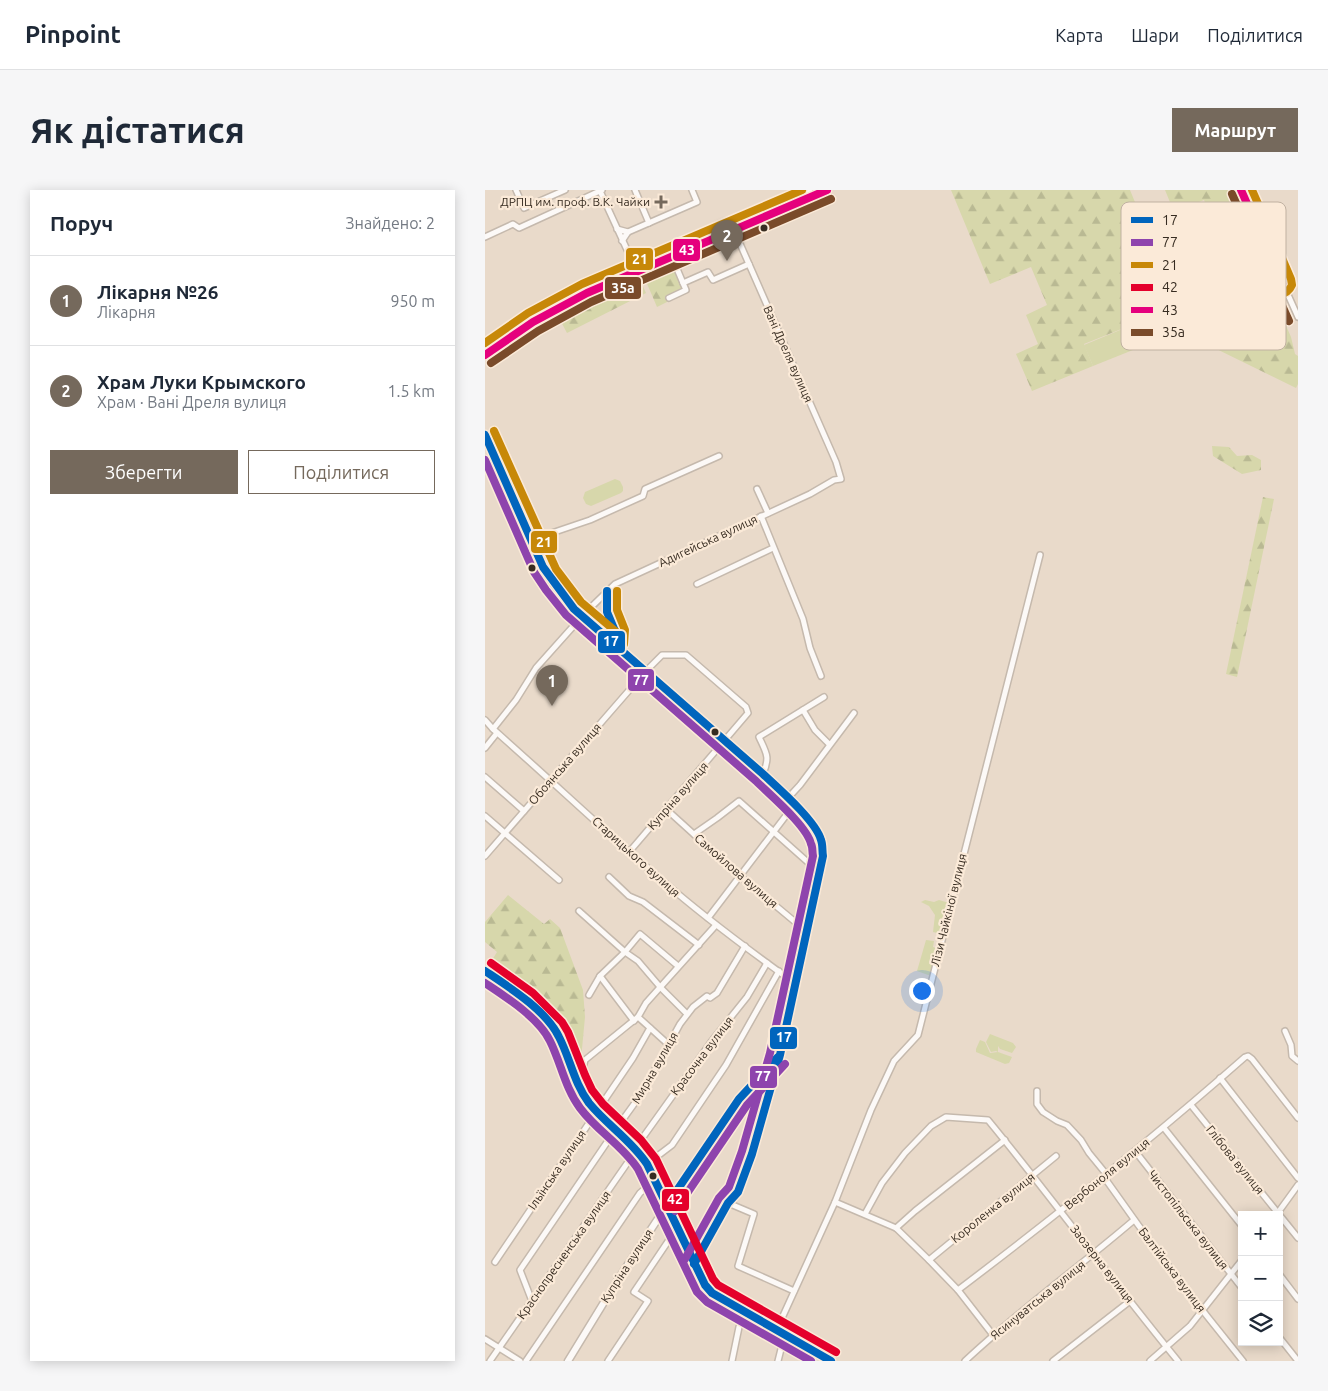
<!DOCTYPE html>
<html lang="uk">
<head>
<meta charset="utf-8">
<style>
	:root { --surface:#fff; --page:#f6f6f7; --text:#1f2937; --muted:#747a83; --line:#e0e1e3; --accent:#75695c }
	body { margin:0; font-family:Ubuntu,sans-serif; background:var(--page); color:var(--text) }
	.controls { position:absolute; right:15px; bottom:15px; display:grid; overflow:hidden; border-radius:0px; box-shadow:0 2px 12px #0003 }
	.controls button { width:45px; height:45px; display:grid; place-items:center; padding:0; border:0; border-bottom:1px solid var(--line); background:var(--surface); color:var(--text); font:25px sans-serif }
	.you { position:absolute; left:436px; top:800px; width:18px; height:18px; margin:-12px; border:4px solid #fff; border-radius:50%; background:#1a73e8; box-shadow:0 0 0 8px #1a73e833 }
	.badge { display:grid; place-items:center; width:32px; height:32px; border-radius:50%; background:var(--accent); color:#fff; font-size:16px; font-weight:700 }
	.pin { position:absolute; translate:-50% -41px; filter:drop-shadow(0 1px 2px #0008) }
	.pin::after { content:''; position:absolute; top:26px; width:18px; height:15px; background:inherit; clip-path:polygon(0 0,100% 0,50% 100%) }
	.list { margin:0; padding:0; list-style:none }
	h2 { display:flex; justify-content:space-between; align-items:center; height:65px; margin:0; padding:0 20px; font-size:21px }
	h2 small { font-size:16px; font-weight:400; color:var(--muted) }
	.list li { display:grid; grid-template-columns:32px 1fr auto; gap:15px; align-items:center; box-sizing:border-box; height:90px; padding:0 20px; border-top:1px solid var(--line) }
	.list b { display:block; font-size:19px; white-space:nowrap }
	.list p { margin:0; font-size:16px; white-space:nowrap; color:var(--muted) }
	.list em { font-size:16px; font-style:normal; color:var(--muted) }
	.actions { display:flex; gap:10px; padding:15px 20px }
	.actions a { flex:1; padding:11px 0; border:1px solid var(--accent); border-radius:0px; text-align:center; font-size:18px; color:var(--accent) }
	.actions .main { background:var(--accent); color:#fff }
	.icon { flex:none; width:28px; height:28px; fill:none; stroke:currentColor; stroke-width:2; stroke-linecap:round; stroke-linejoin:round }
	.map { position:relative; flex:none; width:813px; height:1171px; overflow:hidden; border-radius:0px }
	header { display:flex; align-items:center; gap:30px; box-sizing:border-box; height:70px; padding:0 25px; background:var(--surface); border-bottom:1px solid var(--line) }
	header strong { font-size:24px }
	nav { display:flex; gap:28px; margin-inline-start:auto; font-size:18px }
	.intro { display:flex; align-items:center; justify-content:space-between; box-sizing:border-box; height:120px; padding:0 30px }
	h1 { margin:0; font-size:35px }
	.button { padding:12px 22px; border-radius:0px; background:var(--accent); color:#fff; font-size:18px; font-weight:700 }
	main { display:flex; gap:30px; padding:0 30px }
	aside { flex:1; background:var(--surface); border-radius:0px; box-shadow:0 2px 12px #0003 }
	.map>svg:first-child { display:block }
	.green { fill:#d7d7ab }
	.forest { fill:url(#forest-firs) }
	.lines { fill:none; stroke-linecap:round; stroke-linejoin:round }
	.minor-casing { stroke:#c5b9ad; stroke-width:8 }
	.major-casing { stroke:#c5b9ad; stroke-width:9 }
	.minor { stroke:#fcf9f7; stroke-width:5 }
	.major { stroke:#fcf9f7; stroke-width:6 }
	.bus-1-casing { stroke:#fbead8; stroke-width:11 }
	.bus-2-casing { stroke:#fbead8; stroke-width:11 }
	.bus-3-casing { stroke:#fbead8; stroke-width:11 }
	.bus-4-casing { stroke:#fbead8; stroke-width:11 }
	.bus-5-casing { stroke:#fbead8; stroke-width:11 }
	.bus-6-casing { stroke:#fbead8; stroke-width:11 }
	.bus-1 { stroke:#0065bd; stroke-width:8 }
	.bus-2 { stroke:#8e44ad; stroke-width:8 }
	.bus-3 { stroke:#c78808; stroke-width:8 }
	.bus-4 { stroke:#e4002b; stroke-width:8 }
	.bus-5 { stroke:#e5007d; stroke-width:8 }
	.bus-6 { stroke:#7a4b2a; stroke-width:8 }
	.poi-dot { fill:#75695c; stroke:#fbead8; stroke-width:2 }
	.bus-dot { fill:#372c21; stroke:#fbead8; stroke-width:2 }
	.labels { text-anchor:middle; stroke-width:4.5; stroke-linejoin:round; paint-order:stroke }
	.poi-label { font-size:12px; fill:#372c21; stroke:#fbead8; text-anchor:end }
	.street-label { font-size:12px; fill:#372c21; stroke:#fbead8 }
	.key { fill:#fbead8; stroke:#c0b1a1; stroke-width:1 }
	.key-label { font-size:14px; fill:#372c21 }
	.line-badge { stroke:#fbead8; stroke-width:2 }
	.badge-label { font-size:14px; text-anchor:middle; font-weight:bold; fill:#fff }
</style>
</head>
<body>
<header>
<strong>Pinpoint</strong>
<nav><a>Карта</a><a>Шари</a><a>Поділитися</a></nav>
</header>
<div class="intro"><h1>Як дістатися</h1><a class="button">Маршрут</a></div>
<main>
<aside>
<h2>Поруч<small>Знайдено: 2</small></h2>
<ul class="list">
<li><span class="badge">1</span><div><b>Лікарня №26</b><p>Лікарня</p></div><em>950 m</em></li>
<li><span class="badge">2</span><div><b>Храм Луки Крымского</b><p>Храм · Вані Дреля вулиця</p></div><em>1.5 km</em></li>
</ul>
<div class="actions"><a class="main">Зберегти</a><a>Поділитися</a></div>
</aside>
<div class="map">
<svg width="813" height="1171" viewBox="0 0 813 1171">
	<defs>
		<pattern id="forest-firs" width="22" height="20" patternUnits="userSpaceOnUse" patternTransform="scale(1.25)"><rect width="22" height="20" fill="#d7d7ab"/><path d="M5 1l3.5 6h-7zM16 11l3.5 6h-7z" fill="#b9b993"/></pattern>
	</defs>
	<rect width="100%" height="100%" fill="#e9daca"/>
	<g class="green">
		<polygon points="659,130 668,152 608,176 599,155"/>
		<polygon points="130,289 135,291 138,297 138,301 136,303 106,316 101,314 98,308 100,302"/>
		<path d="M107 418C117 420 126 430 126 441L124 443 105 427 104 421Z"/>
		<polygon points="440,710 449,712 454,710 464,713 456,744 448,742 450,725 444,716 436,712"/>
		<polygon points="441,750 449,751 448,757 451,758 452,752 455,753 446,786 432,781"/>
		<polygon points="505,844 528,853 531,857 527,863 515,859 513,856 513,862 527,867 524,873 520,874 491,862 491,859 495,850 500,852 505,863 513,862 511,861 506,862 501,852"/>
	</g>
	<g class="forest">
		<polygon points="466,0 645,0 661,39 645,46 658,77 652,80 658,96 665,94 686,145 668,152 659,130 599,154 608,176 547,201 531,164 553,154 541,125 562,115 546,77 505,94"/>
		<polygon points="680,0 749,0 778,66 775,93 780,98 785,99 806,147 810,164 813,166 813,194 811,198 711,149 693,105 721,93 716,80 743,68 719,10 689,22"/>
		<polygon points="187,77 198,98 183,105 184,111 172,117 160,89"/>
		<polygon points="154,88 161,103 82,143 74,128"/>
		<polygon points="727,256 744,257 752,266 767,265 776,270 776,280 757,284 728,266"/>
		<polygon points="778,307 789,309 752,487 741,484"/>
		<polygon points="23,705 59,734 65,729 75,738 98,800 100,827 95,880 91,883 88,874 85,856 75,830 48,806 4,775 12,762 0,752 0,732"/>
	</g>
	<g class="lines">
		<defs>
			<g id="minor">
				<polyline points="31,0 39,18 80,0"/>
				<polyline points="150,0 164,33"/>
				<polyline points="756,0 813,127"/>
				<polyline points="115,1 149,75"/>
				<polyline points="132,39 143,42 137,51"/>
				<polyline points="143,42 212,12 207,0"/>
				<polyline points="0,47 28,34 34,38 117,0"/>
				<polyline points="187,67 198,93 223,82 228,90 264,74"/>
				<polyline points="184,108 201,100 198,93"/>
				<polyline points="272,299 283,323"/>
				<polyline points="276,326 318,429 325,458 336,486"/>
				<polyline points="46,350 105,330 158,306 160,299 234,266"/>
				<polyline points="212,394 288,358"/>
				<polyline points="318,520 330,540 344,554"/>
				<path d="M0 530 8 539C65 589 120 642 178 691 220 728 265 761 311 794"/>
				<polyline points="8,539 31,510 51,478 101,422 130,394 325,304 349,290 356,289 351,272 249,40"/>
				<polyline points="0,558 12,543"/>
				<path d="M278 584C285 567 282 564 274 547L339 507"/>
				<polyline points="0,587 39,621"/>
				<polyline points="303,608 315,595 369,523"/>
				<polyline points="181,619 255,686 321,741"/>
				<polyline points="0,626 74,690"/>
				<polyline points="209,644 232,628 254,611 335,683"/>
				<polyline points="0,666 160,482 177,465 201,465 261,517 263,523 145,661"/>
				<polyline points="124,687 144,706 158,712 214,755"/>
				<polyline points="94,721 140,762 153,771 176,798 202,824"/>
				<polyline points="223,728 309,615"/>
				<polyline points="115,786 149,831"/>
				<polyline points="104,805 115,786 140,762 155,744 193,776"/>
				<polyline points="153,827 184,855"/>
				<polyline points="800,841 806,855 807,866 813,871"/>
				<polyline points="735,888 813,988"/>
				<polyline points="91,889 97,882 100,870 153,827 161,813 231,735"/>
				<polyline points="552,901 552,914 558,922 572,931 582,935 596,950 604,963 622,985"/>
				<polyline points="706,915 813,1048"/>
				<polyline points="679,938 757,1036"/>
				<polyline points="650,961 757,1098"/>
				<polyline points="162,974 187,955 241,875 294,781"/>
				<path d="M619 987C663 1050 709 1111 758 1171"/>
				<polyline points="350,1012 411,1038 444,1070 473,1100 508,1145"/>
				<polyline points="243,1013 269,1024 253,1076 309,1101"/>
				<path d="M380 1024 397 993 420 963 446 936 461 927 503 930C568 1009 628 1092 693 1171"/>
				<polyline points="792,1024 813,995"/>
				<polyline points="411,1038 430,1021 520,950"/>
				<polyline points="444,1070 571,966"/>
				<polyline points="10,1072 148,868 165,838"/>
				<polyline points="209,1074 243,1013 253,1002 267,964 294,866"/>
				<polyline points="794,1084 813,1109"/>
				<path d="M473 1100C572 1025 667 949 760 867L763 866 767 869 813 928"/>
				<polyline points="47,1111 35,1080 131,939 157,903 195,834 208,817 222,806 225,808 232,803 260,756"/>
				<polyline points="292,1139 350,1012 386,920 409,871 433,845 555,365"/>
				<polyline points="794,1147 813,1171"/>
				<polyline points="0,1149 35,1171"/>
				<polyline points="5,1171 143,972 151,957 226,852 262,807 282,773"/>
				<polyline points="41,1171 155,1003 170,990"/>
				<polyline points="123,1171 163,1111 149,1102 192,1038"/>
				<polyline points="247,1171 254,1137 261,1121"/>
				<polyline points="293,1171 300,1143"/>
				<polyline points="318,1171 321,1156"/>
				<path d="M480 1171C533 1121 593 1078 649 1030"/>
				<polyline points="568,1171 645,1111"/>
				<polyline points="665,1171 705,1136 757,1070"/>
			</g>
			<g id="major">
				<polyline points="0,158 45,126 100,97 324,0"/>
				<polyline points="0,165 48,132 102,103 342,0"/>
				<path d="M0 245 58 377 69 394 89 419 278 584C292 598 331 631 336 650 338 654 337 661 338 666L295 865 254 909 182 1015 132 1091 83 1171"/>
				<path d="M0 781C21 795 64 825 74 846 84 868 89 894 104 913 122 935 147 949 162 974L220 1095 227 1103 346 1171"/>
			</g>
		</defs>
		<use href="#minor" class="minor-casing"/>
		<use href="#major" class="major-casing"/>
		<use href="#minor" class="minor"/>
		<use href="#major" class="major"/>
		<defs>
			<g id="bus-1">
				<path d="M0 245 58 377 89 419 278 584C293 598 331 631 336 650 338 655 337 661 338 666L295 865 267 964 253 1002 243 1013 209 1074"/>
				<polyline points="122,401 122,422 130,441 129,453"/>
				<path d="M0 781C24 797 61 820 74 847 85 868 89 893 104 913 122 935 146 950 162 974L220 1095 227 1103 346 1171"/>
				<polyline points="182,1015 254,909 293,867"/>
			</g>
			<g id="bus-2">
				<path d="M0 270 49 382 61 400 81 425 271 591C285 605 322 636 326 654 328 657 327 662 328 666L285 863 257 961 244 997 234 1008 200 1069"/>
				<path d="M0 793C21 807 54 828 65 851 76 873 80 898 95 918 112 941 137 955 153 979L212 1102 222 1112 326 1171"/>
				<polyline points="190,1021 262,915 300,874"/>
			</g>
			<g id="bus-3">
				<polyline points="767,0 791,55"/>
				<path d="M773 63C768 76 764 92 774 103 785 108 802 107 807 95L806 89 794 61"/>
				<polyline points="0,153 43,123 97,94 317,0"/>
				<polyline points="9,241 71,379 96,412 135,445"/>
				<polyline points="132,401 132,420 140,440 139,454"/>
			</g>
			<polyline id="bus-4" points="6,773 48,803 77,832 83,842 100,885 107,900 118,914 156,950 171,969 228,1089 233,1095 351,1162"/>
			<g id="bus-5">
				<polyline points="756,0 797,93"/>
				<polyline points="784,62 780,69 778,94 786,97 797,93"/>
				<polyline points="0,165 48,132 102,103 342,0"/>
			</g>
			<g id="bus-6">
				<polyline points="747,4 804,131"/>
				<polyline points="6,173 53,141 106,112 346,9"/>
			</g>
		</defs>
		<use href="#bus-1" class="bus-1-casing"/>
		<use href="#bus-2" class="bus-2-casing"/>
		<use href="#bus-3" class="bus-3-casing"/>
		<use href="#bus-4" class="bus-4-casing"/>
		<use href="#bus-5" class="bus-5-casing"/>
		<use href="#bus-6" class="bus-6-casing"/>
		<use href="#bus-1" class="bus-1"/>
		<use href="#bus-2" class="bus-2"/>
		<use href="#bus-3" class="bus-3"/>
		<use href="#bus-4" class="bus-4"/>
		<use href="#bus-5" class="bus-5"/>
		<use href="#bus-6" class="bus-6"/>
	</g>
	<path class="poi-dot" d="M173.5 4.5h5v5h5v5h-5v5h-5v-5h-5v-5h5z"/>
	<g class="bus-dot">
		<circle cx="279" cy="38" r="4.5"/>
		<circle cx="47" cy="378" r="4.5"/>
		<circle cx="230" cy="542" r="4.5"/>
		<circle cx="168" cy="986" r="4.5"/>
	</g>
	<g class="labels">
		<g class="poi-label">
			<text x="165" y="16">ДРПЦ им. проф. В.К. Чайки</text>
		</g>
		<g class="street-label">
			<text transform="translate(303 164) rotate(66)" y="4">Вані Дреля вулиця</text>
			<text transform="translate(223 351) rotate(-25)" y="4">Адигейська вулиця</text>
			<text transform="translate(80 574) rotate(-49)" y="4">Обоянська вулиця</text>
			<text transform="translate(193 606) rotate(-49)" y="4">Купріна вулиця</text>
			<text transform="translate(151 667) rotate(42)" y="4">Старицького вулиця</text>
			<text transform="translate(251 681) rotate(41)" y="4">Самойлова вулиця</text>
			<text transform="translate(464 720) rotate(-76)" y="4">Лізи Чайкіної вулиця</text>
			<text transform="translate(217 866) rotate(-53)" y="4">Красочна вулиця</text>
			<text transform="translate(170 878) rotate(-60)" y="4">Мирна вулиця</text>
			<text transform="translate(750 970) rotate(51)" y="4">Глібова вулиця</text>
			<text transform="translate(72 980) rotate(-56)" y="4">Ільїнська вулиця</text>
			<text transform="translate(622 984) rotate(-39)" y="4">Вербоноля вулиця</text>
			<text transform="translate(508 1018) rotate(-39)" y="4">Короленка вулиця</text>
			<text transform="translate(703 1030) rotate(52)" y="4">Чистопільська вулиця</text>
			<text transform="translate(79 1065) rotate(-55)" y="4">Краснопресненська вулиця</text>
			<text transform="translate(617 1074) rotate(52)" y="4">Заозерна вулиця</text>
			<text transform="translate(142 1076) rotate(-57)" y="4">Купріна вулиця</text>
			<text transform="translate(687 1080) rotate(53)" y="4">Балтійська вулиця</text>
			<text transform="translate(553 1110) rotate(-39)" y="4">Ясинуватська вулиця</text>
		</g>
	</g>
	<rect x="636" y="12" width="165" height="148" rx="8" class="key"/>
	<rect x="646" y="27" width="22" height="6" fill="#0065bd"/>
	<rect x="646" y="49" width="22" height="7" fill="#8e44ad"/>
	<rect x="646" y="72" width="22" height="6" fill="#c78808"/>
	<rect x="646" y="94" width="22" height="7" fill="#e4002b"/>
	<rect x="646" y="117" width="22" height="6" fill="#e5007d"/>
	<rect x="646" y="139" width="22" height="7" fill="#7a4b2a"/>
	<g class="key-label">
		<text x="677" y="35">17</text>
		<text x="677" y="57">77</text>
		<text x="677" y="80">21</text>
		<text x="677" y="102">42</text>
		<text x="677" y="125">43</text>
		<text x="677" y="147">35а</text>
	</g>
	<g class="line-badge">
		<rect x="187" y="48" width="29" height="24" rx="5" fill="#e5007d"/>
		<rect x="140" y="57" width="29" height="24" rx="5" fill="#c78808"/>
		<rect x="119" y="86" width="38" height="24" rx="5" fill="#7a4b2a"/>
		<rect x="45" y="340" width="28" height="24" rx="5" fill="#c78808"/>
		<rect x="112" y="440" width="29" height="24" rx="5" fill="#0065bd"/>
		<rect x="142" y="478" width="28" height="24" rx="5" fill="#8e44ad"/>
		<rect x="284" y="836" width="29" height="24" rx="5" fill="#0065bd"/>
		<rect x="264" y="875" width="29" height="24" rx="5" fill="#8e44ad"/>
		<rect x="176" y="998" width="29" height="24" rx="5" fill="#e4002b"/>
	</g>
	<g class="badge-label">
		<text x="202" y="65">43</text>
		<text x="155" y="74">21</text>
		<text x="138" y="103">35а</text>
		<text x="59" y="357">21</text>
		<text x="126" y="456">17</text>
		<text x="156" y="495">77</text>
		<text x="299" y="852">17</text>
		<text x="278" y="891">77</text>
		<text x="190" y="1014">42</text>
	</g>
</svg>
<div class="controls">
<button>+</button>
<button>−</button>
<button><svg class="icon" aria-label="layers" viewBox="0 0 24 24"><path d="M12 4l9 5-9 5-9-5zM3 14l9 5 9-5"/></svg></button>
</div>
<div class="you"></div>
<div class="pin badge" style="left:67px;top:516px">1</div>
<div class="pin badge" style="left:242px;top:71px">2</div>
</div>
</main>
</body>
</html>
